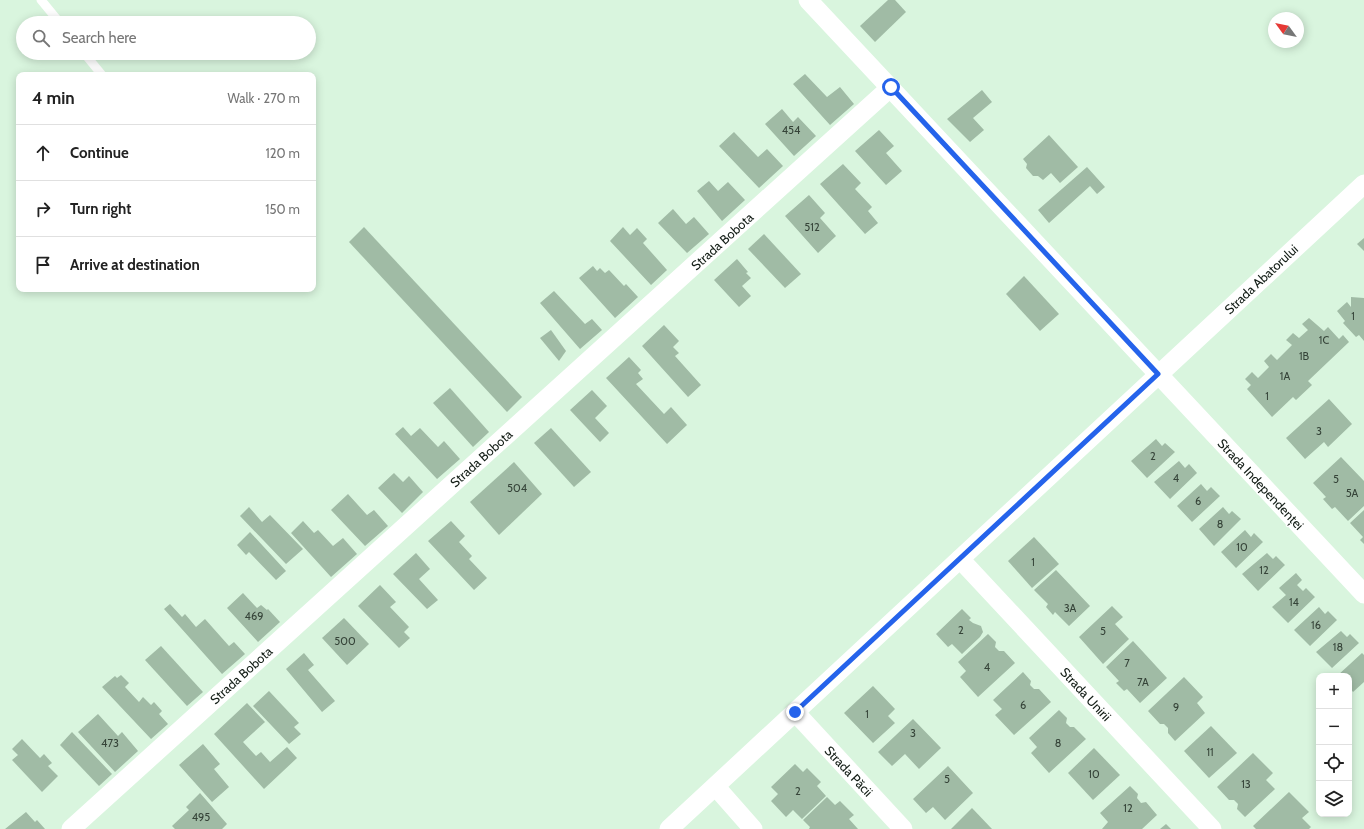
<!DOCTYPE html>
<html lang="en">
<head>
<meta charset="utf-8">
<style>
	:root { --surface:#fff; --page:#f6f6f6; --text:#222; --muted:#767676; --line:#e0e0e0 }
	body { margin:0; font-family:Cabin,sans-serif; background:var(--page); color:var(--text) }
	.controls { position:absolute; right:12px; bottom:12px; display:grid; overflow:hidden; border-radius:8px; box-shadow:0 2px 10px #0003 }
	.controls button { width:36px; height:36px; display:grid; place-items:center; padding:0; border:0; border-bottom:1px solid var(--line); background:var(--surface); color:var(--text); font:20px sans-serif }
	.compass { position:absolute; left:1268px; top:12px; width:36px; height:36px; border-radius:50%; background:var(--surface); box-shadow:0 2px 10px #0003; rotate:303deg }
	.stop { position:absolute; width:12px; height:12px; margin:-9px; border:3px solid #2563eb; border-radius:50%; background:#fff }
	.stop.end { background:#2563eb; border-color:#fff; box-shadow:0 1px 4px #0008 }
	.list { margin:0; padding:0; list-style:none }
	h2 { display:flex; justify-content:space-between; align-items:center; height:52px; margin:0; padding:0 16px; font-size:17px }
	h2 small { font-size:13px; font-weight:400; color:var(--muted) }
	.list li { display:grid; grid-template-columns:26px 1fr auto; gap:12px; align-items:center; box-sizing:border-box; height:56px; padding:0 16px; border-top:1px solid var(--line) }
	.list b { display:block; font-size:15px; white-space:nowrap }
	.list em { font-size:13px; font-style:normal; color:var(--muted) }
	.icon { flex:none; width:22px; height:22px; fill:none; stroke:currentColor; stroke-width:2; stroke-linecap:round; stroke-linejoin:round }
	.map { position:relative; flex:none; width:1364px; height:829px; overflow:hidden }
	.search { position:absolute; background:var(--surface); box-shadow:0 2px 10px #0003; left:16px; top:16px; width:300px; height:44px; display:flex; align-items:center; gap:10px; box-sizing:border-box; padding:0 14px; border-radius:22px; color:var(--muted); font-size:15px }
	.panel { position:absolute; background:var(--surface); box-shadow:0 2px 10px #0003; left:16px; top:72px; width:300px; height:220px; border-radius:8px }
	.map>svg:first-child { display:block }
	.building { fill:#a0bba5 }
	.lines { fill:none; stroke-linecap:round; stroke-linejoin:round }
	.service { stroke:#fff; stroke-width:9 }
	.minor { stroke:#fff; stroke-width:19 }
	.route { stroke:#2563eb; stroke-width:5 }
	.labels { text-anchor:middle; stroke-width:3; stroke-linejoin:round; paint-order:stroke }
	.number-label { font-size:11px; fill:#364439 }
	.street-label { font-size:13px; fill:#121c15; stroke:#fff }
</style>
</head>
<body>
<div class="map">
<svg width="1364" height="829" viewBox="0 0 1364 829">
	<rect width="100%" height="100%" fill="#d9f5de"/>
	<g class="building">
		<polygon points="888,0 895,0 906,12 875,42 860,26"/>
		<polygon points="805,74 827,97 840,87 854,104 830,125 793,84"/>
		<polygon points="982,90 992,102 973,118 984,130 970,142 947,119"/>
		<polygon points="782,109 793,122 798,117 816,136 794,156 765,124"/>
		<polygon points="879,130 894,146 886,153 902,171 886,185 855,151"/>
		<polygon points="734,132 758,157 767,149 783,166 759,188 719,146"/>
		<polygon points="1049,135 1078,167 1060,183 1051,173 1043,180 1038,176 1033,176 1026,168 1027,164 1023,159"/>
		<polygon points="843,164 861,183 855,189 872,207 868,211 878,223 865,234 820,184"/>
		<polygon points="1087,167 1105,187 1097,194 1090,186 1049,223 1038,210"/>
		<polygon points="709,181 718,191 728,182 745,200 722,221 697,191"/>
		<polygon points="809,195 825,213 820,218 836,236 818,253 785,216"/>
		<polygon points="673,209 686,224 694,217 709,234 687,253 658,223"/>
		<polygon points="364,227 522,397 507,412 349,242"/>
		<polygon points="623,227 630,235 637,228 647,239 643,243 667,270 651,285 610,241"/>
		<polygon points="764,234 801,274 785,288 748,249"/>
		<polygon points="1364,238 1364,251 1357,244"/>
		<polygon points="737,259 748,272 746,273 751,278 742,286 751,296 739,307 714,280"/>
		<polygon points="593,266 597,271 600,268 605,273 609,270 624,286 626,284 638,297 615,318 579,278"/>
		<polygon points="1024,276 1059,314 1040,331 1006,294"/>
		<polygon points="554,291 585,324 592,319 602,330 580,349 540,303"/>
		<polygon points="1351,297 1364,298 1364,341 1359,335 1356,337 1343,323 1345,321 1337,311 1347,302 1351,307"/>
		<polygon points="1309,318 1324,331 1328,327 1339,339 1343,335 1349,342 1308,381 1312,385 1296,400 1293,397 1272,417 1247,389 1251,385 1245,379 1252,372 1258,378 1269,367 1264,361 1271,354 1277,360 1292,345 1286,340 1293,333 1299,338 1308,330 1302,324"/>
		<polygon points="664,325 679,341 673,347 679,353 675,356 701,385 688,397 642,346"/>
		<polygon points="551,330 566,351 559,361 540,338"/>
		<polygon points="629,357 641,370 638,373 643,379 636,384 664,414 671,407 687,425 667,444 606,378"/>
		<polygon points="450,388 489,432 473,447 433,403"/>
		<polygon points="592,390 607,406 595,418 609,433 600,442 570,410"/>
		<polygon points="1329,399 1352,424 1328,447 1324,442 1305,459 1286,438"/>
		<polygon points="403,427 411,436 420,428 438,447 444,441 460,459 437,479 395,434"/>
		<polygon points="551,428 591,472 574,487 534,443"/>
		<polygon points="1156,439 1162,446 1165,443 1175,452 1147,478 1131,461"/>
		<polygon points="1341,457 1364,481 1364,506 1348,521 1335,507 1332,509 1323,499 1326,497 1313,483"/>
		<polygon points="1179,461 1185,468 1189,464 1197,473 1170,499 1154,482"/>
		<polygon points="514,462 542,494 499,535 470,502"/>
		<polygon points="394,473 403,482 409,476 423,492 402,513 378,488"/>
		<polygon points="1201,484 1207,491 1211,487 1220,496 1192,522 1177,506"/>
		<polygon points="348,494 367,515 374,510 388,526 365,546 331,510"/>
		<polygon points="249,507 262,522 270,515 303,549 286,564 240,516"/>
		<polygon points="1223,507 1229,514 1232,511 1241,519 1214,546 1199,529"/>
		<polygon points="1364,510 1364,544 1360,540 1363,537 1350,523"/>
		<polygon points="303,521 314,533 318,530 333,546 343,538 357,554 331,577 291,533"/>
		<polygon points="451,521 465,536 459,542 472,556 469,559 487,578 474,590 428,541"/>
		<polygon points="1245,530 1251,537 1254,533 1263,542 1236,568 1221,552"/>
		<polygon points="250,532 286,571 276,580 249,552 246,555 237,545"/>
		<polygon points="1034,537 1059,564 1032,588 1008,561"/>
		<polygon points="416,553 430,569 419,579 438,600 427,609 393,574"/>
		<polygon points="1267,553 1273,559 1276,556 1285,565 1258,591 1242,574"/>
		<polygon points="1056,570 1090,606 1069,626 1055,612 1053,615 1046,607 1048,604 1034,590"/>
		<polygon points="1296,573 1302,580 1297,585 1303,591 1306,588 1315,597 1288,623 1272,607 1286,595 1279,588"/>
		<polygon points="380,585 396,602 390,607 409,627 404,632 410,638 399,648 358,606"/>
		<polygon points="243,593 257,608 261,605 267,610 268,609 280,622 258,642 227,608"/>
		<polygon points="170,604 182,617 185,614 196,627 205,619 229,646 234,642 245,654 222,674 164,609"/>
		<polygon points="1112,606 1123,617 1115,624 1129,639 1103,664 1079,637"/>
		<polygon points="1319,607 1325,614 1328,611 1337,620 1310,646 1294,630"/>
		<polygon points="962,609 971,618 969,620 973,623 981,626 983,632 980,637 962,654 952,644 948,647 936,634"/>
		<polygon points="344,618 369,644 347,665 322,638"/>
		<polygon points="1341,631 1347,637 1350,634 1359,643 1332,668 1316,652"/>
		<polygon points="988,634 996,642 995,647 999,651 1004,651 1015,663 978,697 960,677 966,671 958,662"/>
		<polygon points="1133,641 1167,678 1140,703 1127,689 1124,691 1116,683 1119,681 1106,667"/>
		<polygon points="161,646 203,692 187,706 145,660"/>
		<polygon points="304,653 314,665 308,670 335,701 322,712 286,669"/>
		<polygon points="1362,653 1364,655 1364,682 1353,692 1349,687 1349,676 1337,676"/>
		<polygon points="1023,672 1031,681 1030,685 1034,689 1039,689 1051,702 1014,735 995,715 1002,709 993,700"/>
		<polygon points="121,675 129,683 125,687 139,702 143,697 151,705 154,702 162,711 159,714 168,724 151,739 102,687 115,676 117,678"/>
		<polygon points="1184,677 1203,697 1197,703 1205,713 1175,741 1168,733 1168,728 1164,724 1160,724 1148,711"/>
		<polygon points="873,686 895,709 888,716 895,723 873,743 844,713"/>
		<polygon points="269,691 299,723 294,727 301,734 289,744 253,706"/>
		<polygon points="247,703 265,722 243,742 256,756 261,752 270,762 287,747 297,758 264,789 214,734"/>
		<polygon points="1059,710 1067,718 1066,723 1070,727 1074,727 1086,739 1049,773 1031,753 1037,747 1029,738"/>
		<polygon points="98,714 118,736 122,732 138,751 115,772 78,732"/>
		<polygon points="913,719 941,748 919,769 905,754 892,766 878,752"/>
		<polygon points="1211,726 1237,753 1209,778 1184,751"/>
		<polygon points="72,732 112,774 99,786 60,745"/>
		<polygon points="22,739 40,758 44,754 52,763 48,766 58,776 42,792 12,760 18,755 12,749"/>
		<polygon points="203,744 220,764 214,769 229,787 212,802 179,765"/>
		<polygon points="1094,748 1120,775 1093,800 1068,773"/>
		<polygon points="1253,753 1273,773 1266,780 1275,789 1245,817 1237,809 1238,804 1234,800 1229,800 1217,787"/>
		<polygon points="795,764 803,772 807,768 821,782 817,786 826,796 802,819 793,810 786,817 771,801 778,794 771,787"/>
		<polygon points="948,766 973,793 945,820 933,807 926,813 913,799"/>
		<polygon points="1130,786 1138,794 1137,798 1141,803 1146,802 1157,815 1142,829 1102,829 1108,822 1100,813"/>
		<polygon points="1289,792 1309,812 1302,818 1311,827 1309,829 1256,829 1253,826"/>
		<polygon points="200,793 227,824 222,829 175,829 172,826 189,810 186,807"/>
		<polygon points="827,797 835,805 840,801 854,815 849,819 858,829 809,829 810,827 803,820"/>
		<polygon points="972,808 992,829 951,829"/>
		<polygon points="26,812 35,822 37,820 45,829 5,829"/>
		<polygon points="1166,824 1171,829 1160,829"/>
	</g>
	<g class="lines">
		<g class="service">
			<polyline points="41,0 60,23"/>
			<polyline points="84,53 102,75"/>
		</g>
		<g class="minor">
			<polyline points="808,0 1364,594"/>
			<polyline points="960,559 1212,829"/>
			<polyline points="795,712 903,829"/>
			<polyline points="716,787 753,829"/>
			<polyline points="71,829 891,87"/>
			<polyline points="669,829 1364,184"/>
		</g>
	</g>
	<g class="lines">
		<polyline class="route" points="795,712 1158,374 891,87"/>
	</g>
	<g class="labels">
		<g class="number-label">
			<text x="791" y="134">454</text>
			<text x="812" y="231">512</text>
			<text x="1353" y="320">1</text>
			<text x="1324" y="344">1C</text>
			<text x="1304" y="360">1B</text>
			<text x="1285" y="380">1A</text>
			<text x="1267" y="400">1</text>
			<text x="1319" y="435">3</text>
			<text x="1153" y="460">2</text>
			<text x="1176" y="482">4</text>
			<text x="1336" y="483">5</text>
			<text x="517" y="492">504</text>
			<text x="1352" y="497">5A</text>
			<text x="1198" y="505">6</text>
			<text x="1220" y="528">8</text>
			<text x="1242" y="551">10</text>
			<text x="1033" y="566">1</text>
			<text x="1264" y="574">12</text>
			<text x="1294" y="606">14</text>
			<text x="1070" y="612">3A</text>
			<text x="254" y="620">469</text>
			<text x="1316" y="629">16</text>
			<text x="961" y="634">2</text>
			<text x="1103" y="635">5</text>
			<text x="345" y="645">500</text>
			<text x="1338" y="651">18</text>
			<text x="1127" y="667">7</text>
			<text x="987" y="671">4</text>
			<text x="1143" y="686">7A</text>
			<text x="1023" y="709">6</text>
			<text x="1176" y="711">9</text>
			<text x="867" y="718">1</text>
			<text x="913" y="737">3</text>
			<text x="110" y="747">473</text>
			<text x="1058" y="747">8</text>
			<text x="1210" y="756">11</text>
			<text x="1094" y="778">10</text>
			<text x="947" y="783">5</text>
			<text x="1246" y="788">13</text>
			<text x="798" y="795">2</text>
			<text x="1128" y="812">12</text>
			<text x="201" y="821">495</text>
		</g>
		<g class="street-label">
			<text transform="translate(722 241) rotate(-42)" y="5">Strada Bobota</text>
			<text transform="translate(1261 279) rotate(-43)" y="5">Strada Abatorului</text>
			<text transform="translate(481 458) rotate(-42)" y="5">Strada Bobota</text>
			<text transform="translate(1261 484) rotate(47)" y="5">Strada Independenței</text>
			<text transform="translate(241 675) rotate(-42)" y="5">Strada Bobota</text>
			<text transform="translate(1086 694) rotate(47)" y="5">Strada Unirii</text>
			<text transform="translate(849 771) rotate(47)" y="5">Strada Păcii</text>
		</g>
	</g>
</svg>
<div class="controls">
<button>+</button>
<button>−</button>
<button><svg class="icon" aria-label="locate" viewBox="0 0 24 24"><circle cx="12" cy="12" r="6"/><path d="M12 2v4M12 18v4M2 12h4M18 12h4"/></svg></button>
<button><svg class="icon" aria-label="layers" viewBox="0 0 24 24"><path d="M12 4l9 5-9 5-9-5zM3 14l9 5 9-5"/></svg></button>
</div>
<svg class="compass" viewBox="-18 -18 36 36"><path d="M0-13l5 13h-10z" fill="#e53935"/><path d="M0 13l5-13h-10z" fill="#767676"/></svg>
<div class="stop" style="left:891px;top:87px"></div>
<div class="stop end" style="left:795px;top:712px"></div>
<div class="search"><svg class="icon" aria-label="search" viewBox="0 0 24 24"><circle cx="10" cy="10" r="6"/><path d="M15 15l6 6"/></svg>Search here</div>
<section class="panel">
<h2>4 min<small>Walk · 270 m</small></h2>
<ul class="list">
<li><svg class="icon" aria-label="ahead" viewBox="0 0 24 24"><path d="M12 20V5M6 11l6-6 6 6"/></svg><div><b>Continue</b></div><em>120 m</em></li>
<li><svg class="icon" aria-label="right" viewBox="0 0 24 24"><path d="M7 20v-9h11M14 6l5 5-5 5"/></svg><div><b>Turn right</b></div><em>150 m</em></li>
<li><svg class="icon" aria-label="arrive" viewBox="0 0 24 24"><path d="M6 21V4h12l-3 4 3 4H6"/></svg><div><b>Arrive at destination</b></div></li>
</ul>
</section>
</div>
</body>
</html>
